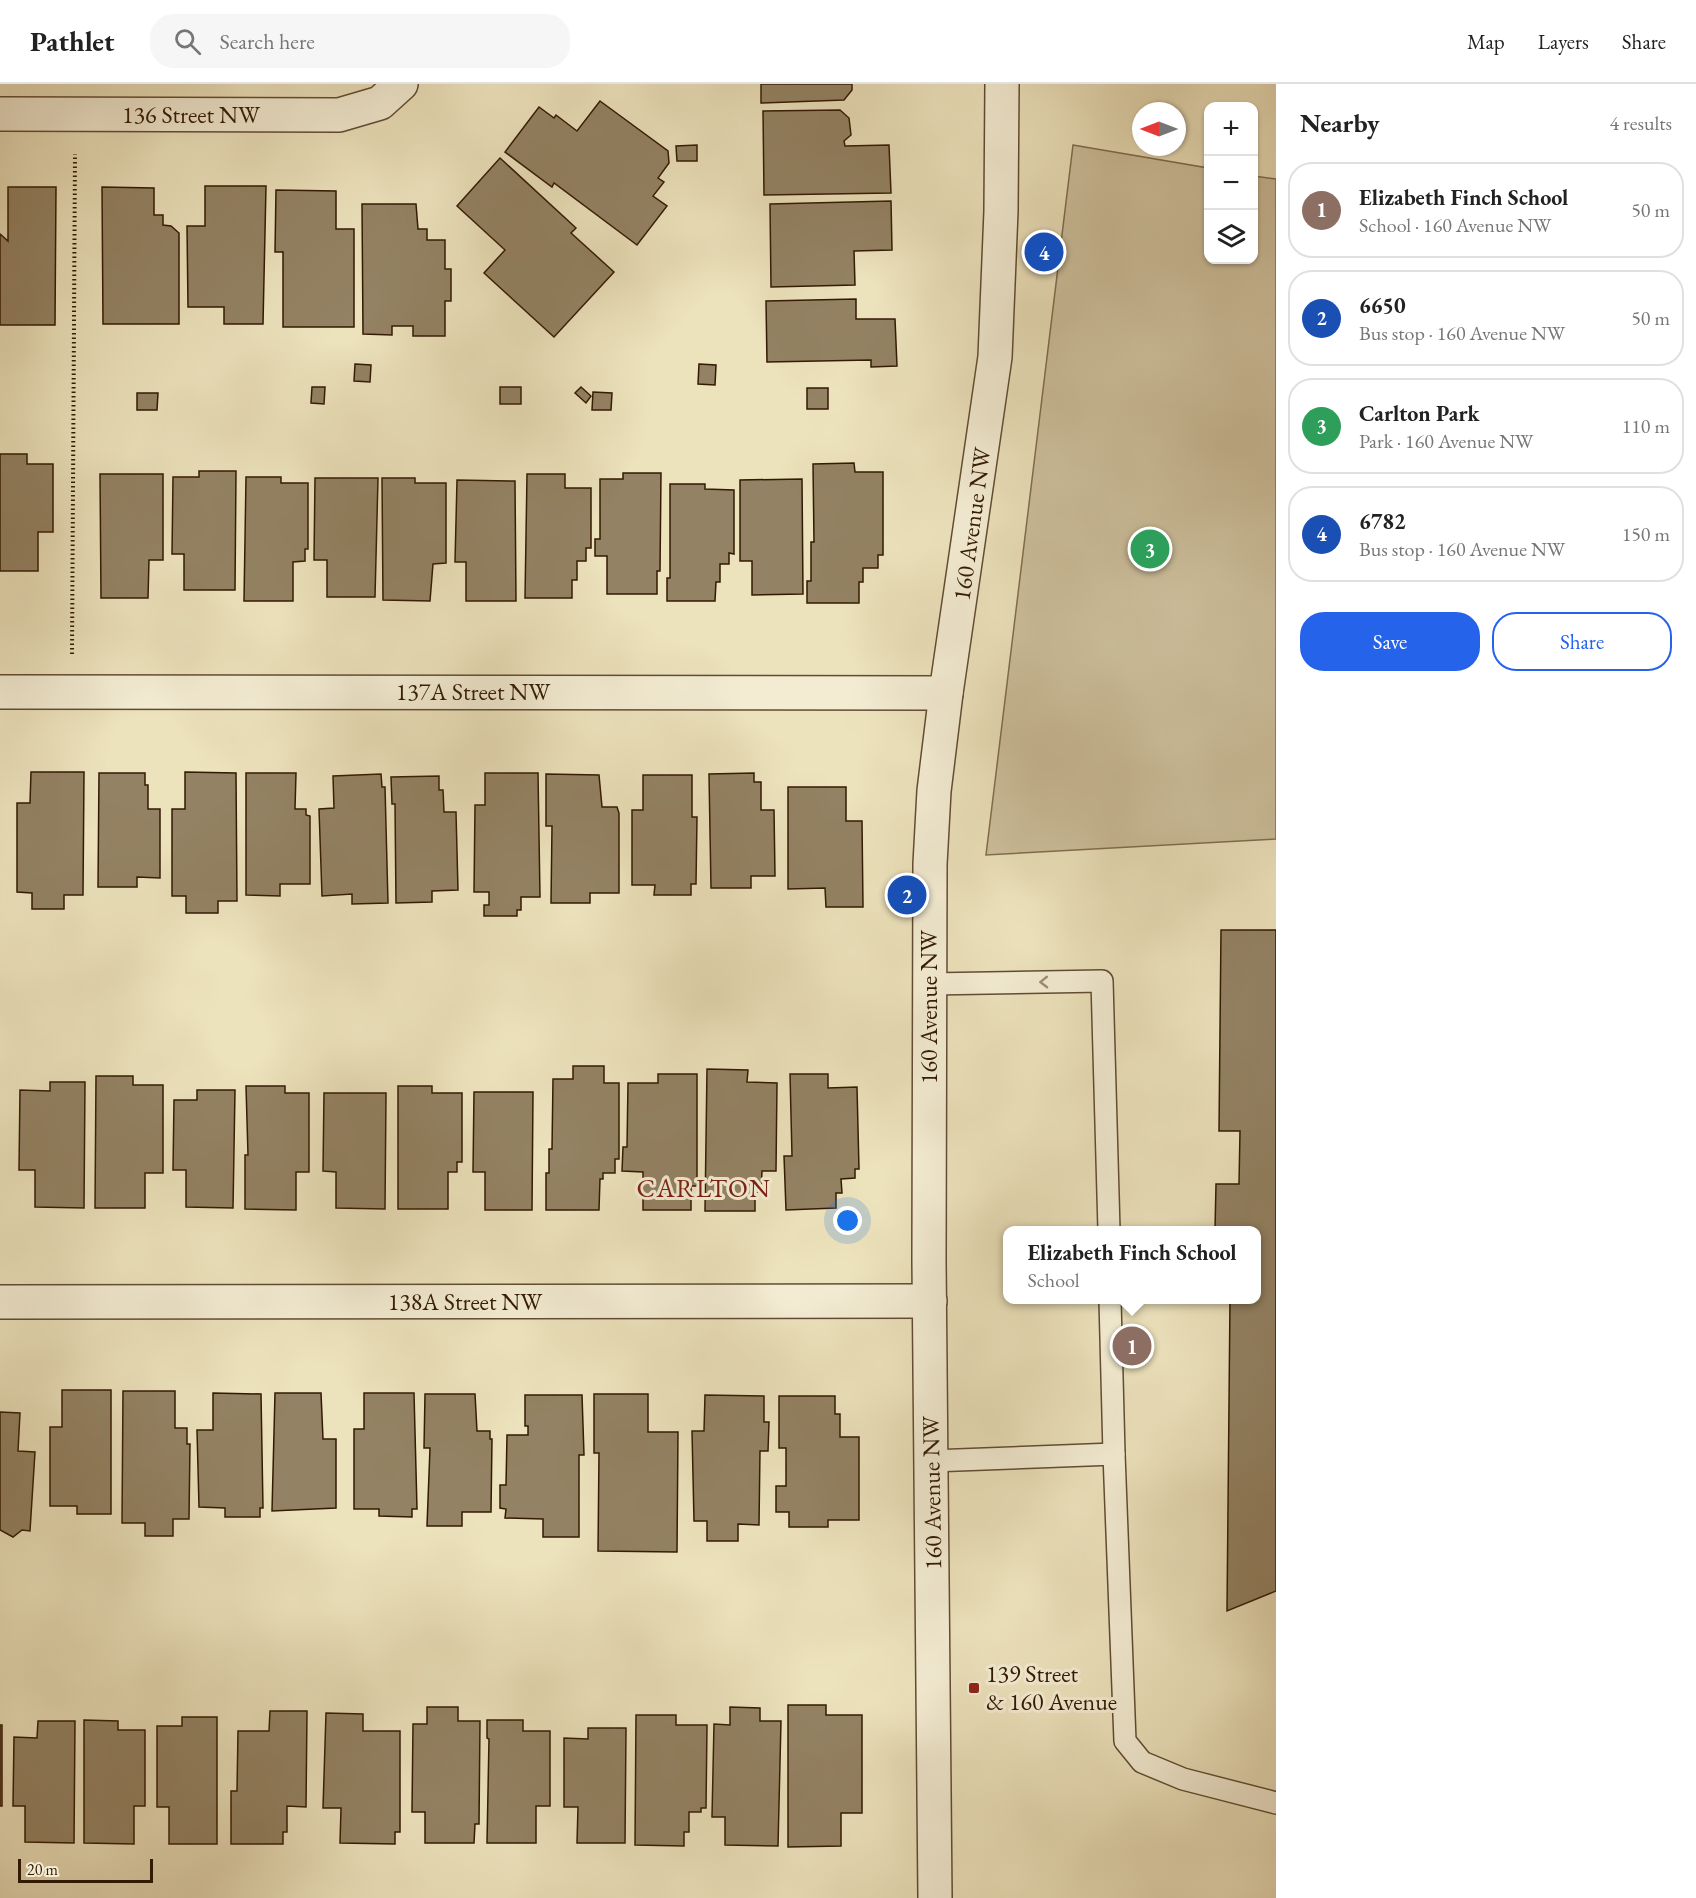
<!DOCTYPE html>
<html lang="en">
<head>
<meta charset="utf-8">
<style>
	:root { --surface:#fff; --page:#f6f6f6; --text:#222; --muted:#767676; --line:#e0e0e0; --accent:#2563eb }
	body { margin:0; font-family:"EB Garamond",serif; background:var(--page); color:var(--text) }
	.controls { position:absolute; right:18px; top:18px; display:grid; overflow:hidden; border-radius:12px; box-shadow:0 2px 4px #0004 }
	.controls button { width:54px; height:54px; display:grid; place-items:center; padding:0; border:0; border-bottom:2px solid var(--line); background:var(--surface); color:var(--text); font:30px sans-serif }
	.compass { position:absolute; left:1132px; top:18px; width:54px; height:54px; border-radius:50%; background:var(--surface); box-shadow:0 2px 4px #0004; rotate:270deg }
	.scale { position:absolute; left:18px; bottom:15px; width:135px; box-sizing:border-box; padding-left:6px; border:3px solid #331a03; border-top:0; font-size:16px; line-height:21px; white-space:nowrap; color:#331a03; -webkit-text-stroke:4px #f3ecd3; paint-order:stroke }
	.you { position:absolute; left:848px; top:1137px; width:21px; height:21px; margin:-15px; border:4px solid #fff; border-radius:50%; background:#1a73e8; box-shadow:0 0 0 9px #1a73e833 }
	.badge { display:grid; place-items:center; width:39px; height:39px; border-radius:50%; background:var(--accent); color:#fff; font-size:20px; font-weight:700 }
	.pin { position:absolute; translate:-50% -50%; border:3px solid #fff; box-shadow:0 2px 6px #0006 }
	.popup { position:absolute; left:1003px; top:1142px; width:258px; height:78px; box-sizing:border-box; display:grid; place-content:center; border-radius:12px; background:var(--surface); filter:drop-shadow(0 2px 4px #0005); font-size:20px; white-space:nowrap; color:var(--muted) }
	.popup b { font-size:22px; color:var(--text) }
	.popup::after { content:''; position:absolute; left:50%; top:100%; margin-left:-12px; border:12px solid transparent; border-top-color:var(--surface) }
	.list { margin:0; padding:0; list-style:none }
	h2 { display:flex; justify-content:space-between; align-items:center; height:78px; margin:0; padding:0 24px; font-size:26px }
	h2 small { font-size:20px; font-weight:400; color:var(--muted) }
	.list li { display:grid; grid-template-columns:39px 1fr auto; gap:18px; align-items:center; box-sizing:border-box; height:96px; margin:0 12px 12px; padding:0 12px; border:2px solid var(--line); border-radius:24px }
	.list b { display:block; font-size:22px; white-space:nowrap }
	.list p { margin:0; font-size:20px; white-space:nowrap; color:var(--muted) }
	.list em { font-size:20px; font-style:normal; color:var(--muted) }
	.actions { display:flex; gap:12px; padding:18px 24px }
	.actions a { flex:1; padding:14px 0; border:2px solid var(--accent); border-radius:24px; text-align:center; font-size:21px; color:var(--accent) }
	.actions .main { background:var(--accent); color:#fff }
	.icon { flex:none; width:33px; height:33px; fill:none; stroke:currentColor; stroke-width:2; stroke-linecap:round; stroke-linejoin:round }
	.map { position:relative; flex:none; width:1276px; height:1814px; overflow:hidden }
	header { display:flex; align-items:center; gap:36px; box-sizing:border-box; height:84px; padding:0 30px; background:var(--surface); border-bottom:2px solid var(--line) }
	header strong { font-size:28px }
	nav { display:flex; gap:33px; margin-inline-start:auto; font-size:21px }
	.search { width:420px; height:54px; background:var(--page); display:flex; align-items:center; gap:15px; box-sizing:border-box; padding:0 21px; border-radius:24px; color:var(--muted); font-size:22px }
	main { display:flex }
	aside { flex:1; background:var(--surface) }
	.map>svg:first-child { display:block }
	.green { fill:#cdc09d; stroke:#806d50; stroke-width:1.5 }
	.building { fill:#938263; stroke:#331a03; stroke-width:1.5 }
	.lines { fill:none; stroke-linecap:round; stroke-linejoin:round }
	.service-casing { stroke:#614c31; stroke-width:24 }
	.minor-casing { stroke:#614c31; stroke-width:36 }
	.tertiary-casing { stroke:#614c31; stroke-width:36 }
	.path { stroke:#331a03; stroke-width:4; stroke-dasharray:1.5 3; stroke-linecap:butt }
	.service { stroke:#f3ecd3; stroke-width:21 }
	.minor { stroke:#f3ecd3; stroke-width:33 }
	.tertiary { stroke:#f3ecd3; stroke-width:33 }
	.oneway { stroke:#9d8e75 }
	.poi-dot { fill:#8f2418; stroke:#f3ecd3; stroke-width:2 }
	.labels { text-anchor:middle; stroke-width:6; stroke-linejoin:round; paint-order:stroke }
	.street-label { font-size:24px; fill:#331a03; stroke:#f3ecd3 }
	.poi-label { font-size:24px; fill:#331a03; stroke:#f3ecd3; text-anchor:start }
	.neighbourhood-label { font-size:26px; letter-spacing:1.5px; fill:#7a1f14; stroke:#f3ecd3 }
</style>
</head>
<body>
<header>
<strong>Pathlet</strong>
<div class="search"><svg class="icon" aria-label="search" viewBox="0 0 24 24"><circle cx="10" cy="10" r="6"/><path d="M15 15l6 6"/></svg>Search here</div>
<nav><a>Map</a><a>Layers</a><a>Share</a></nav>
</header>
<main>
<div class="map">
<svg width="1276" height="1814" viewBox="0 0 1276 1814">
	<rect width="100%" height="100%" fill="#ece2bc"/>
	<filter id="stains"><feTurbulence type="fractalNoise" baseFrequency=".00333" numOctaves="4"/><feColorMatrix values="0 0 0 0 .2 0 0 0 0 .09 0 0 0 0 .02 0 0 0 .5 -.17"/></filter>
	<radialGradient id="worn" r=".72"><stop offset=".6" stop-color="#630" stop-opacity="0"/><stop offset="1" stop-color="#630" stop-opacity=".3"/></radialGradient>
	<polygon class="green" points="1073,61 1208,84 1208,176 1254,176 1254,92 1276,95 1276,755 986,771"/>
	<g class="building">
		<polygon points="761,0 852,0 852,6 844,16 761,19"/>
		<polygon points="600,17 668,67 669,79 658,94 664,98 653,112 667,122 637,161 554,99 552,103 505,68 539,23 554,34 556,31 577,47"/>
		<polygon points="840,26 849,34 851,51 844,57 845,62 889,61 891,109 764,111 763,27"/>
		<polygon points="697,61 697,77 677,77 676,62"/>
		<polygon points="500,74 576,144 571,149 614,188 554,253 484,189 505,166 457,122"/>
		<polygon points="205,102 266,102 263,240 224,240 224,223 188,223 187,142 205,142"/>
		<polygon points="8,103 56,103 55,241 0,241 0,150 8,157"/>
		<polygon points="102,103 154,104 154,131 163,131 163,141 171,142 179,149 179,240 103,240"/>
		<polygon points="276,106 336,107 336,145 354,145 354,243 283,243 283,168 275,168"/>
		<polygon points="891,117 892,166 854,167 855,201 771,203 770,120"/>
		<polygon points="362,120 416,120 418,145 427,145 427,156 445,156 445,185 451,185 451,217 445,217 445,252 413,252 413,242 392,242 392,251 363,250"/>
		<polygon points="856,215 856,235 895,235 897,282 871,283 871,276 767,278 766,217"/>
		<polygon points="355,280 371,281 370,298 354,297"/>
		<polygon points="699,280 716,281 715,301 698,300"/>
		<polygon points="312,303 325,303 324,320 311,319"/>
		<rect x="500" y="303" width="21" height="17"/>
		<polygon points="581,303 591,312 586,319 575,309"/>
		<rect x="807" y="304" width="21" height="21"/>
		<polygon points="593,308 612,309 611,326 592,326"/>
		<polygon points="137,309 158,309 157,326 137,326"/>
		<polygon points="0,370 27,370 27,380 53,380 53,448 38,448 38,487 0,487"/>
		<polygon points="854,379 855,388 883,388 883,471 878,471 878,484 863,484 863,498 859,498 859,519 807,519 807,497 811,497 811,458 814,458 813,380"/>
		<polygon points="199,387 236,387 235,506 184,506 184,470 172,470 173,393 199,393"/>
		<polygon points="623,389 661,389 660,487 657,487 657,510 607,510 607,472 595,472 595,455 600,455 600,395 623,395"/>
		<polygon points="100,390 163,390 163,476 149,476 148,514 101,514"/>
		<polygon points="527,390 565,390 565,404 591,404 591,464 586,464 586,477 577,477 577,496 572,496 572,514 525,514"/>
		<polygon points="246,393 281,393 281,399 308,399 308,465 305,465 305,477 293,478 293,517 244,517"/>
		<polygon points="315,394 378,394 375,513 327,513 327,476 314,476"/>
		<polygon points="382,394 415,394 415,399 446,399 446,479 433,480 430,517 383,516"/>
		<polygon points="802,395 803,510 752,511 752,477 740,477 740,396"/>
		<polygon points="457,396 515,397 516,517 466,517 466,478 455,478"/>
		<polygon points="670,400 705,400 705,405 734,406 734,470 729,469 729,480 720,480 720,498 716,498 715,517 667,517 667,494 670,494"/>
		<polygon points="31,688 84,688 83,811 64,811 64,825 32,825 32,809 17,808 17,719 30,719"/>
		<polygon points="185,688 236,689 237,817 218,817 218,829 186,829 186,812 172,812 172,725 185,725"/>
		<polygon points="99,689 145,689 145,701 148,701 148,725 160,725 160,794 137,793 137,803 98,803"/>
		<polygon points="246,689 296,689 295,725 306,725 306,731 310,732 310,800 280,800 280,812 246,811"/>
		<polygon points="485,689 538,689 540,813 521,813 521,826 517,826 517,832 484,832 484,821 489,821 489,808 474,808 475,721 485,721"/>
		<polygon points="754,689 754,698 761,698 761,726 774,726 775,792 751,792 751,804 711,804 709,690"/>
		<polygon points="381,690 382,703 385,703 388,819 352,820 352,810 322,812 319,725 334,724 333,692"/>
		<polygon points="546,690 599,691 602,723 617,723 619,729 619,809 590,809 590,819 551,819 552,742 546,742"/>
		<polygon points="643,691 692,691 692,733 697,733 696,800 691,800 691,811 654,811 655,801 632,801 632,726 643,726"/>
		<polygon points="439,692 439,706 443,706 444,728 456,728 458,806 432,807 432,818 396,819 395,720 392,720 391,693"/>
		<polygon points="788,703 846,703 846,737 862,737 863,823 826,823 825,804 788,805"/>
		<polygon points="1221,846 1276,846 1276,1507 1227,1527 1230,1216 1256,1216 1256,1146 1215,1146 1216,1100 1239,1100 1240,1047 1219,1047"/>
		<polygon points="573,982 604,982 604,999 619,999 619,1075 615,1075 615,1089 603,1089 603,1095 600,1095 599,1126 546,1126 546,1089 549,1089 549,1065 552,1065 553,995 573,995"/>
		<polygon points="707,985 748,986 747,998 777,999 776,1087 762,1087 761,1108 755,1108 755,1127 705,1127"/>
		<polygon points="658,990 697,990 697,1102 691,1102 691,1126 643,1126 643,1088 622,1087 623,1063 627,1063 628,999 658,999"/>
		<polygon points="790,990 828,990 828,1004 857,1003 859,1085 855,1085 855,1094 841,1095 842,1109 836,1109 836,1124 786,1126 784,1072 792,1072"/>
		<polygon points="96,992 133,992 133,1001 163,1001 163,1089 145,1089 145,1124 95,1124"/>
		<polygon points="50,998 85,998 84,1124 35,1123 35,1086 19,1086 20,1006 50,1007"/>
		<polygon points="246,1002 285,1002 285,1009 309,1009 309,1088 296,1088 296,1126 245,1125 245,1071 248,1071"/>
		<polygon points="398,1002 432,1002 432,1009 462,1009 462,1078 457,1078 457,1088 448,1088 448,1125 398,1125"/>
		<polygon points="197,1006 235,1006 233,1124 186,1123 186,1086 173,1086 174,1016 197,1016"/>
		<polygon points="474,1008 533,1008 532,1126 485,1126 485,1088 473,1088"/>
		<polygon points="324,1009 386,1009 385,1125 336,1124 336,1088 323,1087"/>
		<polygon points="62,1306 111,1306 111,1430 77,1430 77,1422 50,1422 50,1343 62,1343"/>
		<polygon points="123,1307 175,1307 175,1344 187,1344 187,1360 190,1360 189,1435 173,1435 173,1452 145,1452 145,1439 122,1439"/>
		<polygon points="213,1309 261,1310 263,1424 260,1424 260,1433 225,1433 225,1424 199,1423 197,1346 213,1346"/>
		<polygon points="275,1309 321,1309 323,1355 336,1355 336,1424 272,1427"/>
		<polygon points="364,1309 414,1309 417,1425 412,1425 412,1433 379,1432 379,1425 354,1425 354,1345 364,1345"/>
		<polygon points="425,1310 475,1310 477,1347 490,1347 490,1355 492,1355 491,1428 462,1428 462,1442 427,1442 430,1364 424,1364"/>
		<polygon points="594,1310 648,1310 648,1348 678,1348 677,1468 598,1467 599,1369 594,1369"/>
		<polygon points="525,1311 582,1311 584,1371 579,1371 579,1453 543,1453 543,1435 505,1434 506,1425 500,1424 500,1401 506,1401 507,1351 528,1351 528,1342 525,1342"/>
		<polygon points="705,1311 764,1312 764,1338 769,1338 768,1367 760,1367 759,1441 738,1440 738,1457 707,1457 707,1437 694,1437 692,1347 704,1347"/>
		<polygon points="779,1312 835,1312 835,1330 840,1330 840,1353 859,1353 859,1436 828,1436 828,1443 789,1443 789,1428 776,1428 776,1402 786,1402 786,1364 779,1364"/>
		<polygon points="0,1328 20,1329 18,1367 35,1368 30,1447 22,1446 13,1453 0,1446"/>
		<polygon points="788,1621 826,1621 826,1631 862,1631 862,1729 841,1729 841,1762 788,1763"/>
		<polygon points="427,1623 458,1623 458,1637 480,1637 479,1740 475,1740 474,1759 425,1759 425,1728 412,1728 413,1640 427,1640"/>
		<polygon points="730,1623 760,1624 760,1637 781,1637 778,1762 725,1761 725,1733 712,1733 714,1640 730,1641"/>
		<polygon points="270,1627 307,1627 306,1723 287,1722 287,1748 283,1748 283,1760 231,1760 231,1707 237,1707 238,1647 269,1647"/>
		<polygon points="326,1629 363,1630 363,1647 400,1647 400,1748 395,1748 395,1760 340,1759 341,1724 323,1724"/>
		<polygon points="636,1631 676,1631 676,1641 707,1641 706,1724 701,1724 701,1728 689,1728 689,1748 684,1748 684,1762 635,1761"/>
		<polygon points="182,1633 217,1633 217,1760 169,1760 169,1723 157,1723 157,1642 182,1642"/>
		<polygon points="84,1636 118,1637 118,1646 145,1646 145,1722 134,1722 134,1760 84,1759"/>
		<polygon points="487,1636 523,1636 523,1647 550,1647 550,1722 536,1722 536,1759 487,1759 489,1655 487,1654"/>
		<polygon points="38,1637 75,1637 74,1759 25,1758 25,1722 13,1722 14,1653 37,1654"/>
		<rect x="0" y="1641" width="2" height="81"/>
		<polygon points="588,1644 626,1644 625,1759 577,1759 578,1723 564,1723 564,1654 588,1655"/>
	</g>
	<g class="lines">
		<defs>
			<g id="service">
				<polyline points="930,900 1102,897 1109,1146"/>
				<polyline points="1110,1216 1114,1370"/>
				<polyline points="931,1377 1114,1370 1125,1657 1142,1678 1183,1695 1276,1719"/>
			</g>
			<g id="minor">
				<polyline points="0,30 339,31 380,19 401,0"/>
				<polyline points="0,608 946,609"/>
				<polyline points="0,1218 930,1217"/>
			</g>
			<polyline id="tertiary" points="935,1814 929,1177 930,780 934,707 946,609 995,273 1001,127 1002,0"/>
		</defs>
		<use href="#service" class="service-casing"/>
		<use href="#minor" class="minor-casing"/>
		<use href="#tertiary" class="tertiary-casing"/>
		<polyline class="path" points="72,570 75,70"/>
		<use href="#service" class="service"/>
		<use href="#minor" class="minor"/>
		<use href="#tertiary" class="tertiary"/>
	</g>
	<defs><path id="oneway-chevron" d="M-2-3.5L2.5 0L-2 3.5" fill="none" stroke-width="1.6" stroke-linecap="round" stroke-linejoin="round" transform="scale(1.5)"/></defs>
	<use class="oneway" href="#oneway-chevron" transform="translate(1044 898) rotate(179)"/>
	<rect class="poi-dot" x="968" y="1598" width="12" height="12" rx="3"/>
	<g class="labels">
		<g class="street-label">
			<text x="191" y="39">136 Street NW</text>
			<text transform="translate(972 440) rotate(-82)" y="8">160 Avenue NW</text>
			<text x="473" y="616">137A Street NW</text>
			<text transform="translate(929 923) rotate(-90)" y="8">160 Avenue NW</text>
			<text x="465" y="1226">138A Street NW</text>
			<text transform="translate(932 1409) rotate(-91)" y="8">160 Avenue NW</text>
		</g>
		<g class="poi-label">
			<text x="986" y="1598">139 Street<tspan x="986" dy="28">&amp; 160 Avenue</tspan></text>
		</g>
		<g class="neighbourhood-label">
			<text x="704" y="1113">CARLTON</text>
		</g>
	</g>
	<rect width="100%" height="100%" filter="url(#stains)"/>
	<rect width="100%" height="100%" fill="url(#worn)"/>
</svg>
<div class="controls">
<button>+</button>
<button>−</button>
<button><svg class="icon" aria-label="layers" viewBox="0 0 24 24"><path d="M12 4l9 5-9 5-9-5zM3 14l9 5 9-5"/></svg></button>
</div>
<svg class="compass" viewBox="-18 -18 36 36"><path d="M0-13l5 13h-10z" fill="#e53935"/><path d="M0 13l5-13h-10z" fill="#767676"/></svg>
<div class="scale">20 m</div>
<div class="you"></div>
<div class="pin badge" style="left:1132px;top:1262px;background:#8d6e63">1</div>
<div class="popup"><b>Elizabeth Finch School</b>School</div>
<div class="pin badge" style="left:907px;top:811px;background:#1a4fb4">2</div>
<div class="pin badge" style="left:1150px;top:465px;background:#2e9e5b">3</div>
<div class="pin badge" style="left:1044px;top:168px;background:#1a4fb4">4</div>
</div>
<aside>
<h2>Nearby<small>4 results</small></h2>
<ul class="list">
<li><span class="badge" style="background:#8d6e63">1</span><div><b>Elizabeth Finch School</b><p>School · 160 Avenue NW</p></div><em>50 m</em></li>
<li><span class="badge" style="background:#1a4fb4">2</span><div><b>6650</b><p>Bus stop · 160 Avenue NW</p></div><em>50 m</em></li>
<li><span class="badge" style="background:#2e9e5b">3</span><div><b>Carlton Park</b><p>Park · 160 Avenue NW</p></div><em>110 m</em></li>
<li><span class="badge" style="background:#1a4fb4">4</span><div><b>6782</b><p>Bus stop · 160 Avenue NW</p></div><em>150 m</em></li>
</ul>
<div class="actions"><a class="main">Save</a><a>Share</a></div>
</aside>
</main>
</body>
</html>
